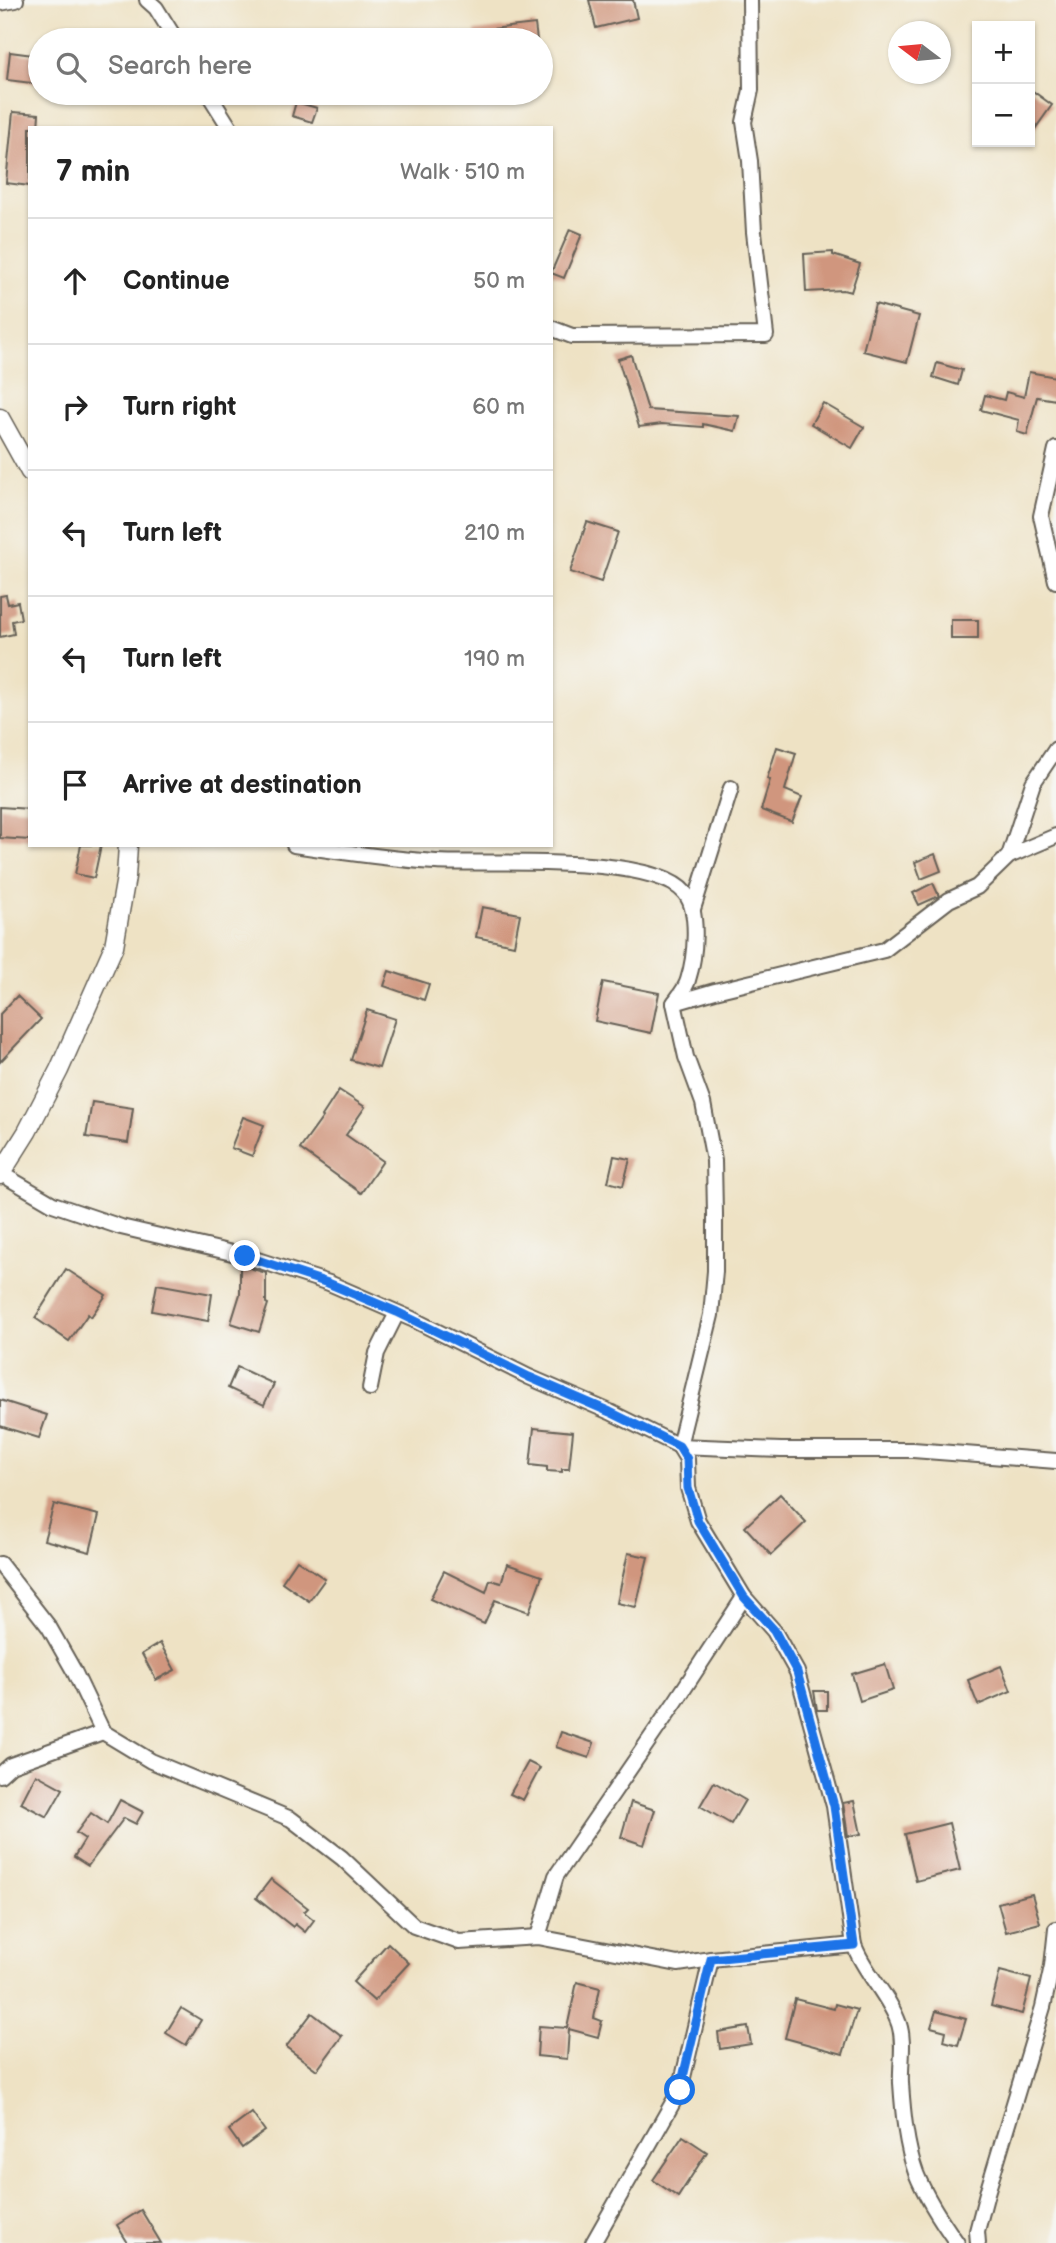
<!DOCTYPE html>
<html lang="en">
<head>
<meta charset="utf-8">
<style>
	:root { --surface:#fff; --page:#f2f2f2; --text:#222; --muted:#767676; --line:#e0e0e0 }
	body { margin:0; font-family:"Balsamiq Sans",sans-serif; background:var(--page); color:var(--text) }
	.controls { position:absolute; right:21px; top:21px; display:grid; overflow:hidden; border-radius:0px; box-shadow:0 2px 5px #0004 }
	.controls button { width:63px; height:63px; display:grid; place-items:center; padding:0; border:0; border-bottom:2px solid var(--line); background:var(--surface); color:var(--text); font:35px sans-serif }
	.compass { position:absolute; left:888px; top:21px; width:63px; height:63px; border-radius:50%; background:var(--surface); box-shadow:0 2px 5px #0004; rotate:286deg }
	.stop { position:absolute; width:21px; height:21px; margin:-16px; border:5px solid #1a73e8; border-radius:50%; background:#fff }
	.stop.end { background:#1a73e8; border-color:#fff; box-shadow:0 2px 7px #0008 }
	.list { margin:0; padding:0; list-style:none }
	h2 { display:flex; justify-content:space-between; align-items:center; height:91px; margin:0; padding:0 28px; font-size:30px }
	h2 small { font-size:23px; font-weight:400; color:var(--muted) }
	.list li { display:grid; grid-template-columns:46px 1fr auto; gap:21px; align-items:center; box-sizing:border-box; height:126px; padding:0 28px; border-top:2px solid var(--line) }
	.list b { display:block; font-size:26px; white-space:nowrap }
	.list em { font-size:23px; font-style:normal; color:var(--muted) }
	.icon { flex:none; width:38px; height:38px; fill:none; stroke:currentColor; stroke-width:2; stroke-linecap:round; stroke-linejoin:round }
	.map { position:relative; flex:none; width:1056px; height:2243px; overflow:hidden }
	.search { position:absolute; background:var(--surface); box-shadow:0 2px 5px #0004; left:28px; top:28px; width:525px; height:77px; display:flex; align-items:center; gap:18px; box-sizing:border-box; padding:0 24px; border-radius:38px; color:var(--muted); font-size:26px }
	.panel { position:absolute; background:var(--surface); box-shadow:0 2px 5px #0004; left:28px; top:126px; width:525px; height:721px; border-radius:0px }
	.map>svg:first-child { display:block }
	.building { fill:#d0967e }
	.lines { fill:none; stroke-linecap:round; stroke-linejoin:round }
	.minor-casing { stroke:#666157; stroke-width:18 }
	.tertiary-casing { stroke:#666157; stroke-width:21 }
	.minor { stroke:#fff; stroke-width:14 }
	.tertiary { stroke:#fff; stroke-width:18 }
	.route { stroke:#1a73e8; stroke-width:9 }
</style>
</head>
<body>
<div class="map">
<svg width="1056" height="2243" viewBox="0 0 1056 2243">
	<rect width="100%" height="100%" fill="#f6f6f2"/>
	<filter id="ink" filterUnits="userSpaceOnUse"><feTurbulence type="fractalNoise" baseFrequency=".0143" numOctaves="2"/><feDisplacementMap in="SourceGraphic" scale="14" xChannelSelector="R" yChannelSelector="G"/><feConvolveMatrix kernelMatrix="1 2 1 2 8 2 1 2 1" color-interpolation-filters="sRGB"/></filter>
	<filter id="wash" filterUnits="userSpaceOnUse"><feTurbulence type="fractalNoise" baseFrequency=".00686" numOctaves="4" result="noise"/><feDisplacementMap in="SourceGraphic" scale="28" xChannelSelector="R" yChannelSelector="G"/><feGaussianBlur stdDeviation="1.57" result="paint"/><feColorMatrix in="noise" values="0 0 0 0 0 0 0 0 0 0 0 0 0 0 0 0 0 1.4 0 .05"/><feComposite in="paint" operator="in"/></filter>
	<g filter="url(#wash)">
		<rect width="100%" height="100%" fill="#eee2c4"/>
		<g id="blocks">
			<g class="building">
				<polygon points="589,0 633,0 637,18 596,28"/>
				<polygon points="535,24 537,40 476,40 475,31"/>
				<polygon points="10,52 40,56 40,84 7,80"/>
				<polygon points="1030,89 1052,105 1030,136"/>
				<polygon points="296,102 317,108 312,122 292,116"/>
				<polygon points="13,112 39,114 38,128 30,128 30,186 6,183"/>
				<polygon points="570,229 582,234 564,278 551,273"/>
				<polygon points="833,252 833,255 860,264 851,292 843,290 806,292 804,254"/>
				<polygon points="875,304 919,316 907,362 863,351"/>
				<polygon points="631,355 648,410 739,416 735,431 703,424 703,427 662,424 639,427 618,359"/>
				<polygon points="937,363 962,370 958,385 933,377"/>
				<polygon points="1029,372 1056,377 1056,400 1037,397 1027,435 1017,432 1019,420 981,410 985,395 1004,400 1006,392 1024,397"/>
				<polygon points="823,403 864,427 852,448 811,424"/>
				<polygon points="587,522 618,532 601,582 570,572"/>
				<polygon points="6,595 8,604 18,602 21,619 12,621 14,634 0,637 0,596"/>
				<rect x="951" y="620" width="27" height="19"/>
				<polygon points="777,747 796,753 785,790 802,797 792,822 761,810 770,780 767,779"/>
				<polygon points="0,807 30,809 30,840 0,838"/>
				<polygon points="81,845 101,845 94,878 75,874"/>
				<polygon points="935,854 941,871 921,879 915,862"/>
				<polygon points="933,883 939,896 919,905 913,893"/>
				<polygon points="482,907 520,914 514,945 476,937"/>
				<polygon points="389,971 429,984 424,1000 384,986"/>
				<polygon points="603,982 659,993 651,1033 595,1021"/>
				<polygon points="17,996 41,1019 0,1062 0,1014"/>
				<polygon points="367,1010 395,1019 379,1068 351,1060"/>
				<polygon points="339,1090 365,1107 346,1135 383,1161 361,1193 300,1149 323,1117 322,1116"/>
				<polygon points="92,1102 133,1108 128,1143 86,1137"/>
				<polygon points="243,1117 264,1125 252,1156 231,1148"/>
				<polygon points="614,1156 630,1159 623,1186 608,1182"/>
				<polygon points="240,1265 266,1273 266,1303 268,1304 259,1332 231,1323 240,1294"/>
				<polygon points="66,1269 106,1295 91,1317 88,1314 69,1341 35,1318"/>
				<polygon points="157,1284 212,1294 208,1321 152,1311"/>
				<polygon points="237,1367 274,1384 264,1405 228,1388"/>
				<polygon points="0,1400 47,1415 39,1438 0,1426"/>
				<polygon points="534,1428 573,1432 569,1469 562,1469 562,1472 547,1471 547,1467 530,1465"/>
				<polygon points="780,1494 806,1522 771,1555 745,1527"/>
				<polygon points="54,1504 99,1515 90,1552 44,1540"/>
				<polygon points="628,1553 648,1557 636,1607 617,1603"/>
				<polygon points="297,1560 325,1579 309,1601 282,1582"/>
				<polygon points="507,1564 542,1576 529,1612 495,1600 484,1624 430,1599 444,1571 486,1592 490,1580 501,1583"/>
				<polygon points="160,1643 175,1670 156,1680 142,1654"/>
				<polygon points="885,1664 893,1690 860,1701 852,1674"/>
				<polygon points="1001,1666 1011,1691 978,1705 968,1680"/>
				<polygon points="814,1691 827,1691 827,1710 817,1710"/>
				<polygon points="561,1732 594,1743 589,1758 556,1747"/>
				<polygon points="528,1762 540,1768 523,1800 510,1794"/>
				<polygon points="36,1774 63,1789 47,1817 21,1803"/>
				<polygon points="714,1782 745,1800 731,1824 700,1806"/>
				<polygon points="120,1800 143,1812 136,1824 124,1818 88,1866 74,1857 85,1839 76,1833 91,1813 107,1824"/>
				<polygon points="854,1801 861,1834 848,1836 843,1803"/>
				<polygon points="631,1802 655,1810 644,1845 621,1837"/>
				<polygon points="949,1823 960,1870 916,1881 905,1834"/>
				<polygon points="271,1879 308,1908 304,1912 314,1920 305,1932 295,1924 293,1927 256,1898"/>
				<polygon points="1032,1894 1040,1923 1006,1932 998,1903"/>
				<polygon points="388,1943 409,1963 374,2001 353,1982"/>
				<polygon points="1000,1971 1031,1979 1022,2014 991,2006"/>
				<polygon points="577,1982 600,1988 594,2018 602,2021 598,2037 569,2029 567,2059 537,2056 539,2026 567,2028"/>
				<polygon points="795,1999 834,2009 835,2004 857,2010 843,2054 785,2038"/>
				<polygon points="181,2008 201,2020 186,2045 166,2033"/>
				<polygon points="936,2011 966,2019 958,2045 944,2041 946,2031 931,2027"/>
				<polygon points="312,2013 342,2036 317,2070 286,2047"/>
				<polygon points="748,2027 751,2044 720,2049 718,2032"/>
				<polygon points="252,2113 265,2131 242,2148 229,2130"/>
				<polygon points="683,2136 707,2152 678,2197 653,2180"/>
				<polygon points="141,2210 161,2243 128,2243 117,2225"/>
			</g>
		</g>
	</g>
	<g filter="url(#ink)">
		<use href="#blocks" fill-opacity="0" stroke="#666157" stroke-width="2"/>
		<g class="lines">
			<defs>
				<g id="minor">
					<polyline points="147,0 156,8 176,40"/>
					<polyline points="0,3 16,0"/>
					<polyline points="208,93 230,128"/>
					<polyline points="551,328 572,336 766,335 754,232 750,161 744,122 751,90 750,0"/>
					<polyline points="1056,449 1041,516 1056,581"/>
					<path d="M294 845C341 852 388 859 436 862 488 865 652 853 685 893 700 912 695 958 688 980 686 988 679 996 674 1003L686 1057 703 1103 714 1161 715 1214V1271L711 1315 679 1446 687 1459 688 1488 698 1521 744 1597 774 1631 797 1672 834 1806 854 1945C865 1974 889 1995 899 2024 905 2042 900 2064 901 2083 903 2113 906 2145 916 2173 926 2198 942 2222 957 2243"/>
					<polyline points="1009,856 1033,783 1056,749"/>
					<polyline points="693,909 731,788"/>
					<polyline points="674,1003 715,991 884,950 949,900 977,887 1009,856 1056,836"/>
					<polyline points="0,1173 53,1204 121,1227 245,1256 329,1283 412,1319 529,1377 610,1412 679,1446 781,1450 913,1450 1056,1461"/>
					<polyline points="370,1388 377,1353 397,1313"/>
					<polyline points="0,1564 49,1627 74,1671 103,1732 151,1761 291,1819 342,1858 414,1926 459,1942 538,1937 678,1964 711,1959 854,1945"/>
					<polyline points="0,1775 11,1765 103,1732"/>
					<polyline points="538,1937 556,1876 676,1701 744,1597"/>
					<polyline points="593,2243 680,2090 711,1959"/>
					<polyline points="978,2243 977,2231 987,2193 1043,2007 1052,1966 1056,1929"/>
				</g>
				<g id="tertiary">
					<polyline points="0,418 30,472"/>
					<polyline points="0,1175 27,1132 59,1070 114,946 126,877 128,845"/>
				</g>
			</defs>
			<use href="#minor" class="minor-casing"/>
			<use href="#tertiary" class="tertiary-casing"/>
			<use href="#minor" class="minor"/>
			<use href="#tertiary" class="tertiary"/>
		</g>
	</g>
	<g class="lines" filter="url(#ink)">
		<polyline class="route" points="245,1256 328,1283 397,1312 529,1377 610,1412 679,1446 687,1459 688,1488 698,1521 744,1597 774,1630 797,1672 834,1806 854,1945 711,1959 680,2090"/>
	</g>
</svg>
<div class="controls">
<button>+</button>
<button>−</button>
</div>
<svg class="compass" viewBox="-18 -18 36 36"><path d="M0-13l5 13h-10z" fill="#e53935"/><path d="M0 13l5-13h-10z" fill="#767676"/></svg>
<div class="stop" style="left:680px;top:2090px"></div>
<div class="stop end" style="left:245px;top:1256px"></div>
<div class="search"><svg class="icon" aria-label="search" viewBox="0 0 24 24"><circle cx="10" cy="10" r="6"/><path d="M15 15l6 6"/></svg>Search here</div>
<section class="panel">
<h2>7 min<small>Walk · 510 m</small></h2>
<ul class="list">
<li><svg class="icon" aria-label="ahead" viewBox="0 0 24 24"><path d="M12 20V5M6 11l6-6 6 6"/></svg><div><b>Continue</b></div><em>50 m</em></li>
<li><svg class="icon" aria-label="right" viewBox="0 0 24 24"><path d="M7 20v-9h11M14 6l5 5-5 5"/></svg><div><b>Turn right</b></div><em>60 m</em></li>
<li><svg class="icon" aria-label="left" viewBox="0 0 24 24"><path d="M17 20v-9H6M10 6l-5 5 5 5"/></svg><div><b>Turn left</b></div><em>210 m</em></li>
<li><svg class="icon" aria-label="left" viewBox="0 0 24 24"><path d="M17 20v-9H6M10 6l-5 5 5 5"/></svg><div><b>Turn left</b></div><em>190 m</em></li>
<li><svg class="icon" aria-label="arrive" viewBox="0 0 24 24"><path d="M6 21V4h12l-3 4 3 4H6"/></svg><div><b>Arrive at destination</b></div></li>
</ul>
</section>
</div>
</body>
</html>
